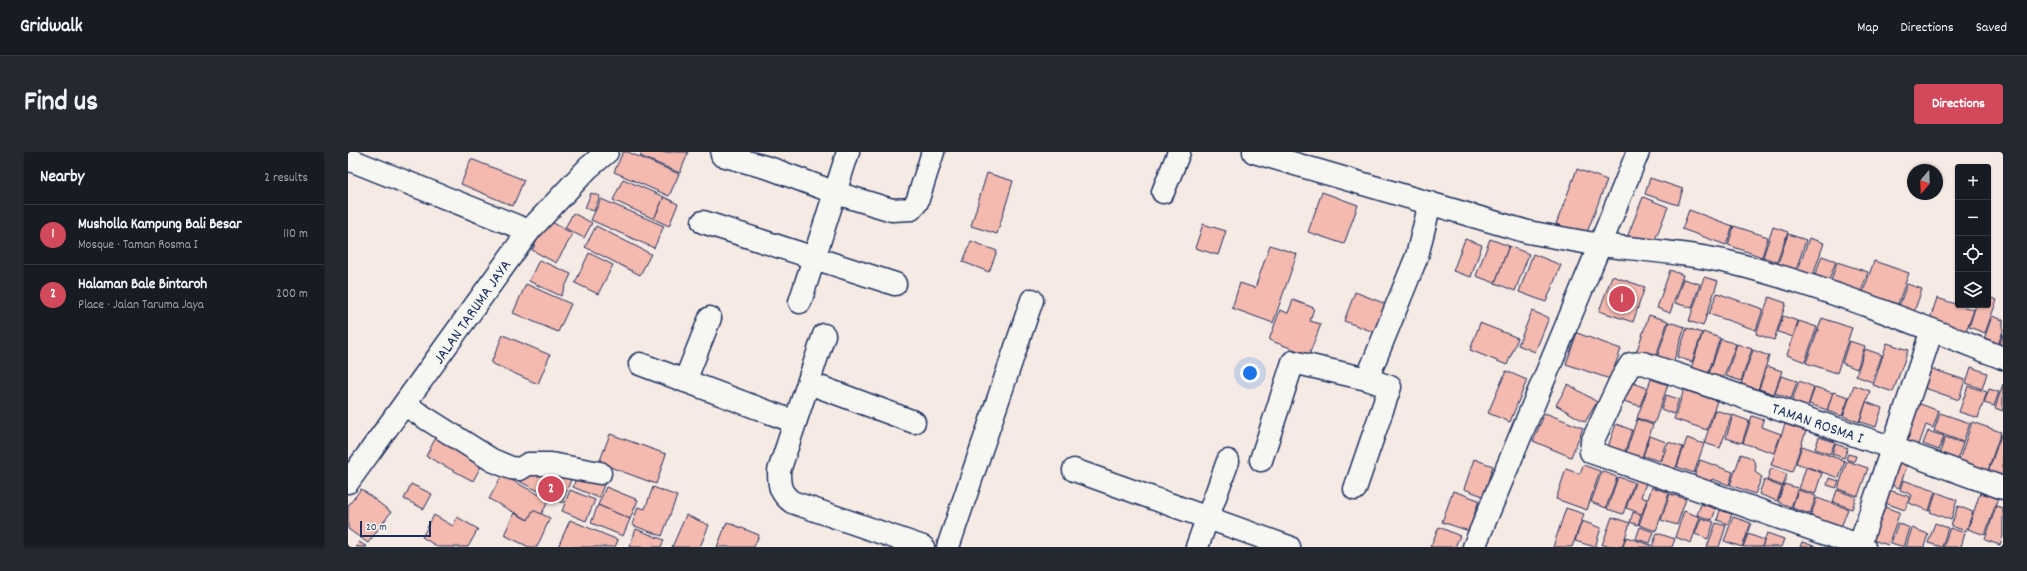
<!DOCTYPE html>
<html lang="en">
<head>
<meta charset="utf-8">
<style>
	:root { --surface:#171b24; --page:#242831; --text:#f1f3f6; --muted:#9ea1a6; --line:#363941; --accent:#d1495b }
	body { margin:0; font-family:Dekko,sans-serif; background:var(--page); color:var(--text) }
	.controls { position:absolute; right:12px; top:12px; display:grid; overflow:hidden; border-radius:4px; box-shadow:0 1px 3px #0004 }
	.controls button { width:36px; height:36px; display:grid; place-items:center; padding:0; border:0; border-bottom:1px solid var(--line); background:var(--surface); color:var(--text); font:20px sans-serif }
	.compass { position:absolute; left:1559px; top:12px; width:36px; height:36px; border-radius:50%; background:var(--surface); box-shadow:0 1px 3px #0004; rotate:199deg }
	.scale { position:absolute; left:12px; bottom:10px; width:71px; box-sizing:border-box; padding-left:4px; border:2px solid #1b2f5e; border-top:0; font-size:11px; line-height:14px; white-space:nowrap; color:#1b2f5e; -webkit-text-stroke:3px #f6f6f2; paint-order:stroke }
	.you { position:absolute; left:902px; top:221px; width:14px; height:14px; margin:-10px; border:3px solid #fff; border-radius:50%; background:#1a73e8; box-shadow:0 0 0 6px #1a73e833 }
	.badge { display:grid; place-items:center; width:26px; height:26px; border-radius:50%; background:var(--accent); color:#fff; font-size:13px; font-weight:700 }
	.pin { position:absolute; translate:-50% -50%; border:2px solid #fff; box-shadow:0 1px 4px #0006 }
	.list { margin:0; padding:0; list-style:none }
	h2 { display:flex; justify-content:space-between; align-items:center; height:52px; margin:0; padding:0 16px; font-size:17px }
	h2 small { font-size:13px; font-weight:400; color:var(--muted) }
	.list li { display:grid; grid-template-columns:26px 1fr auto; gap:12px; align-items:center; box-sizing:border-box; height:60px; padding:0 16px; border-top:1px solid var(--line) }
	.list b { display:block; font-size:15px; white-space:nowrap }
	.list p { margin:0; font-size:13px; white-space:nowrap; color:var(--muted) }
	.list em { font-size:13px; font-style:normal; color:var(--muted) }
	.icon { flex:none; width:22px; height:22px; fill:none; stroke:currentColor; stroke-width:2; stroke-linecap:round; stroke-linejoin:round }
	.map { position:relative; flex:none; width:1655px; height:395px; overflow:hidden; border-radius:4px }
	header { display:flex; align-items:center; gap:24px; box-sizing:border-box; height:56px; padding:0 20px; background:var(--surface); border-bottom:1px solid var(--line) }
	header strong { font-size:19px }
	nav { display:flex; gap:22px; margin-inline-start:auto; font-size:14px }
	.intro { display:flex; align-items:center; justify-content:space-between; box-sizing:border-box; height:96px; padding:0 24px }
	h1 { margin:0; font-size:28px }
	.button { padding:10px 18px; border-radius:4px; background:var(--accent); color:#fff; font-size:14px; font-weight:700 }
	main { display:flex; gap:24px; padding:0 24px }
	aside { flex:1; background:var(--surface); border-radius:4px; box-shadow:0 1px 3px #0004 }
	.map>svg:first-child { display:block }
	.building { fill:#f4b9af; stroke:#1b2f5e }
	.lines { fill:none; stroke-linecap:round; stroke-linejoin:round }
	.minor-casing { stroke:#1b2f5e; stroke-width:25 }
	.major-casing { stroke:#1b2f5e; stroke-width:25 }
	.minor { stroke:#f6f6f2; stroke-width:22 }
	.major { stroke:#f6f6f2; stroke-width:22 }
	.labels { text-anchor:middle; stroke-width:3; stroke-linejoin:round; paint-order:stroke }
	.street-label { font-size:16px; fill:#1b2f5e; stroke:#f6f6f2 }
</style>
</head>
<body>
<header>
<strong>Gridwalk</strong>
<nav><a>Map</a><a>Directions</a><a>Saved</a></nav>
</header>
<div class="intro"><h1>Find us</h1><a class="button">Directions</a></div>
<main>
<aside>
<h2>Nearby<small>2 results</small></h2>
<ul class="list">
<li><span class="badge">1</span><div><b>Musholla Kampung Bali Besar</b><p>Mosque · Taman Rosma I</p></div><em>110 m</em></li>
<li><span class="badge">2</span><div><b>Halaman Bale Bintaroh</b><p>Place · Jalan Taruma Jaya</p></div><em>200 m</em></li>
</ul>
</aside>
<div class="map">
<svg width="1655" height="395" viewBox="0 0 1655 395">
	<rect width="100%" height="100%" fill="#f6eae5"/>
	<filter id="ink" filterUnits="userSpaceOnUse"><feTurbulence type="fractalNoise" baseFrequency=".025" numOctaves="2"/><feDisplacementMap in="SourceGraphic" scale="8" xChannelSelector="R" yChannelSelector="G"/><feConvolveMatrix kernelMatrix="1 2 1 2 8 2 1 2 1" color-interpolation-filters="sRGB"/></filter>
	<g filter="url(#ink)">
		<g class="building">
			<polygon points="275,0 280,0 331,22 321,44 266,20"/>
			<polygon points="294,0 339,0 340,1 332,21 292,4"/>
			<polygon points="123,7 176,28 165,54 113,32"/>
			<polygon points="1229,17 1259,28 1238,83 1208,72"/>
			<polygon points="639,21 665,29 649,82 623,74"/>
			<polygon points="1302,26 1335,37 1330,53 1297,42"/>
			<polygon points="275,27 316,45 306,67 265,48"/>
			<polygon points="974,40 1010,53 996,92 960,80"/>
			<polygon points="243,41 252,44 246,59 237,56"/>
			<polygon points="316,45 330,52 321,74 306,67"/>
			<polygon points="1295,45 1320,55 1303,98 1278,88"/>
			<polygon points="253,47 316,74 306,96 243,68"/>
			<polygon points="1341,58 1385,74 1378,93 1334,77"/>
			<polygon points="225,61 244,71 236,86 217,76"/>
			<polygon points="200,68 225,82 208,111 184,98"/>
			<polygon points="855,72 878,79 870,103 847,96"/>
			<polygon points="248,74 303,102 292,123 237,95"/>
			<polygon points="1386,74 1420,85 1414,105 1380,93"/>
			<polygon points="1425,75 1440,80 1429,110 1415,105"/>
			<polygon points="1440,82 1458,88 1445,127 1427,120"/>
			<polygon points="1461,86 1476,91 1465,123 1450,118"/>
			<polygon points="1117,87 1134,93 1123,125 1105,119"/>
			<polygon points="1142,87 1161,94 1147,131 1128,124"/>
			<polygon points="623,89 649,99 641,120 615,110"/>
			<polygon points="922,93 949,102 925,171 884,156 892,131 907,136"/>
			<polygon points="1161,94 1181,102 1167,139 1147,131"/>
			<polygon points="241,101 265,113 250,142 227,131"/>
			<polygon points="1185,102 1213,113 1198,150 1171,140"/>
			<polygon points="1474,104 1488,109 1481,128 1467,123"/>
			<polygon points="191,108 223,122 213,144 181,129"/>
			<polygon points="1526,109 1561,121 1550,152 1515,140"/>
			<polygon points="1489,110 1520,120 1513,140 1483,129"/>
			<polygon points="1322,118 1335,123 1322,161 1309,156"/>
			<polygon points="1264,124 1297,135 1285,170 1251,159"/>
			<polygon points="1356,125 1370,129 1355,174 1341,169"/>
			<polygon points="1335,127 1352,132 1344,156 1327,151"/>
			<polygon points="178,132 223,152 210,180 165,161"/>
			<polygon points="1559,132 1574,137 1565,163 1550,157"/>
			<polygon points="1007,140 1038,152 1026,180 996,169"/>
			<polygon points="1369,141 1415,157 1408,178 1361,162"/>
			<polygon points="1421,145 1438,151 1426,188 1408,182"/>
			<polygon points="1640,145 1649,148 1637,181 1621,175 1628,153 1640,153"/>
			<polygon points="1589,146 1626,158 1618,180 1582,167"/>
			<polygon points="945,148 966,156 962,169 973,172 961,203 921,188 932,158 940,161"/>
			<polygon points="1184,159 1201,166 1187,200 1170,193"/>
			<polygon points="1301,163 1320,169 1305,213 1286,207"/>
			<polygon points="1435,164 1450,169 1445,185 1430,180"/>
			<polygon points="1644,164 1655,168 1655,179 1647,201 1633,196"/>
			<polygon points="1474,166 1504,176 1489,221 1458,211"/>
			<polygon points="1451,169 1469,175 1457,210 1439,203"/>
			<polygon points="1321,170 1337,175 1322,220 1306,214"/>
			<polygon points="1132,171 1170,186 1159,213 1122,198"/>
			<polygon points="1339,176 1354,181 1344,210 1329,205"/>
			<polygon points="1355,180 1372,186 1359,225 1342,219"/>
			<polygon points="1229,181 1273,197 1262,227 1218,212"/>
			<polygon points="1655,181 1655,201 1649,199"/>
			<polygon points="155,183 202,203 190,232 143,211"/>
			<polygon points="1373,187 1388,192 1375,227 1361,222"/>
			<polygon points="1501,189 1517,194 1509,217 1494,211"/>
			<polygon points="1539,191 1560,198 1545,240 1525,233"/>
			<polygon points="1389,192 1404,197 1393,229 1378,224"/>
			<polygon points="1517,197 1534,203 1524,230 1508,224"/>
			<polygon points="1405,198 1421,204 1410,238 1393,232"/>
			<polygon points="1419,214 1434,219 1426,242 1411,237"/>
			<polygon points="1623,215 1639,221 1634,237 1618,231"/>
			<polygon points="1581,216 1617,228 1611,248 1574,235"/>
			<polygon points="1158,219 1179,228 1162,270 1140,261"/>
			<polygon points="1433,224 1449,229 1443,247 1427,241"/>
			<polygon points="1303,227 1320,233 1306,272 1289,266"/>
			<polygon points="1279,229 1299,236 1292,254 1272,248"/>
			<polygon points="1451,229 1466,235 1458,260 1442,254"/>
			<polygon points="1220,232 1249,250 1237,270 1208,253"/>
			<polygon points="1655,232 1655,259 1647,256"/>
			<polygon points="1506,233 1522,239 1511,270 1495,264"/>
			<polygon points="1620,234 1639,240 1630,266 1611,260"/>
			<polygon points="1467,235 1485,241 1479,258 1461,252"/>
			<polygon points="1641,237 1651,240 1646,254 1636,251"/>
			<polygon points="1336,238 1369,249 1359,278 1326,267"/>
			<polygon points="1485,240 1501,245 1494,264 1479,259"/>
			<polygon points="1318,243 1331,247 1326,262 1313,257"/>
			<polygon points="1518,250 1534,256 1528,275 1512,270"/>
			<polygon points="1567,250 1591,259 1585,276 1578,273 1568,301 1551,294"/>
			<polygon points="1367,258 1384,263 1372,296 1356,291"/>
			<polygon points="1197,261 1235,276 1223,305 1185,289"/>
			<polygon points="1592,261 1622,271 1615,290 1586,279"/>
			<polygon points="1385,263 1401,269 1394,291 1378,286"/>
			<polygon points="1404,264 1416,268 1414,275 1433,282 1426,301 1395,291"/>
			<polygon points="1289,267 1305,273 1291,314 1275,309"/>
			<polygon points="1624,270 1653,280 1637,327 1608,317"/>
			<polygon points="1268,272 1284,278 1274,309 1257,303"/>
			<polygon points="1437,272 1458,279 1444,320 1423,313"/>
			<polygon points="1580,279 1596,284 1591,298 1575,292"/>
			<polygon points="91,280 138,305 125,329 78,304"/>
			<polygon points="262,282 318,302 308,332 251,311"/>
			<polygon points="1653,283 1655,283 1655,331 1637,329"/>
			<polygon points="1302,284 1318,290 1312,309 1295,304"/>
			<polygon points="1471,285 1487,290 1482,302 1467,297"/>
			<polygon points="1597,285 1615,291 1606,316 1589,310"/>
			<polygon points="1339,286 1356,292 1346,321 1329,315"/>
			<polygon points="1320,290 1335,295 1324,327 1309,322"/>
			<polygon points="1487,292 1500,296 1496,306 1484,302"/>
			<polygon points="1454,294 1497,309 1491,326 1448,311"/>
			<polygon points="1393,302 1404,306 1408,313 1407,320 1414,325 1407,342 1382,333"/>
			<polygon points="1500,302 1508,304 1506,310 1498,307"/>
			<polygon points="1126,307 1145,314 1135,344 1116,337"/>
			<polygon points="1352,308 1385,320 1381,333 1364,327 1359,340 1343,334"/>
			<polygon points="1544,308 1559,314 1551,336 1536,330"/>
			<polygon points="1499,309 1520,316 1510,344 1490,337"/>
			<polygon points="1235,313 1252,319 1239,358 1208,347 1218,317 1232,322"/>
			<polygon points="1458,315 1474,321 1467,342 1451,337"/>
			<polygon points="1423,316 1439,322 1435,334 1419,328"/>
			<polygon points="1254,319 1269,325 1258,356 1243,350"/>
			<polygon points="230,321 256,332 251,346 225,335"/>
			<polygon points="225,322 214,351 159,323"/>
			<polygon points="154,323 201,348 188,372 141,347"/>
			<polygon points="1270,325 1286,330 1275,362 1259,357"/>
			<polygon points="1481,326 1491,329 1488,336 1479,333"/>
			<polygon points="1288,328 1298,331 1293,345 1299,347 1294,362 1278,356"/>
			<polygon points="1416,328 1434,335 1429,349 1411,342"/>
			<polygon points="1555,328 1587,339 1581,359 1561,351 1564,343 1552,338"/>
			<polygon points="63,332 84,342 76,357 56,347"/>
			<polygon points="1436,332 1450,336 1443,355 1430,350"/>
			<polygon points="258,335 290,348 282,367 250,353"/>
			<polygon points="305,335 329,344 314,384 284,373 290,355 297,357"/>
			<polygon points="1304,335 1321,341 1308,379 1291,373"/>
			<polygon points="13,337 43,360 20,391 0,377 0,354"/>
			<polygon points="1538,337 1562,345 1557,358 1534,350"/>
			<polygon points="222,338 247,348 238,369 214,359"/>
			<polygon points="1450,338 1468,344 1462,362 1444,356"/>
			<polygon points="1489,338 1508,345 1504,357 1485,350"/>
			<polygon points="1105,339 1131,348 1121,379 1094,370"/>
			<polygon points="1588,340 1609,348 1603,368 1582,360"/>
			<polygon points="1632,341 1650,346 1637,383 1620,377"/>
			<polygon points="1322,342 1338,347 1329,373 1313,368"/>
			<polygon points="1469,346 1500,357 1492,378 1461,368"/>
			<polygon points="1353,352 1368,357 1364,368 1349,363"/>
			<polygon points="250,353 282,367 275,384 243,371"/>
			<polygon points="1533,354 1552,360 1540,393 1521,387"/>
			<polygon points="1610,354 1625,360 1618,379 1603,374"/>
			<polygon points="1648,354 1655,356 1655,384 1652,393 1637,388"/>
			<polygon points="1218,356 1236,362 1224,395 1205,395"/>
			<polygon points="185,358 202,366 189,395 181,395 156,383 166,361 180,368"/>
			<polygon points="1372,358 1384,362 1380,372 1369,368"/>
			<polygon points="1336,359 1352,365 1343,391 1327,385"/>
			<polygon points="1285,360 1293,363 1290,373 1282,370"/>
			<polygon points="86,363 105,374 109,365 130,377 120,395 90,395 74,385"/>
			<polygon points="338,363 361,373 352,395 324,395"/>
			<polygon points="1264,365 1282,371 1274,395 1254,393"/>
			<polygon points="1385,365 1403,371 1394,395 1376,389"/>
			<polygon points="1353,366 1366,370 1360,387 1347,382"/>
			<polygon points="222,368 270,388 267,395 210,395"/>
			<polygon points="1234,369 1253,376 1247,395 1227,389"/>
			<polygon points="379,370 411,383 406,395 369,395"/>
			<polygon points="1368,371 1378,374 1371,395 1359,395"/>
			<polygon points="1550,371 1562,376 1556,395 1543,391"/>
			<polygon points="1587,371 1600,376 1594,395 1580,391"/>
			<polygon points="1091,375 1112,384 1107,395 1082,395"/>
			<polygon points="1292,375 1306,380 1302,391 1288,387"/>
			<polygon points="1564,376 1580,382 1576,395 1558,395"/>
			<polygon points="1602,376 1617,381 1613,395 1595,395"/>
			<polygon points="288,377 316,388 313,395 281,395"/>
			<polygon points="1309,381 1327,387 1324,395 1304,395"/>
			<polygon points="1419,381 1436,387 1433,395 1414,395"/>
			<polygon points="1400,382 1416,388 1414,395 1395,395"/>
			<polygon points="1278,385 1303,393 1302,395 1275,395"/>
			<polygon points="11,390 19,395 8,395"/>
			<polygon points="1454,390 1469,395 1452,395"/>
		</g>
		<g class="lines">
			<defs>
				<g id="minor">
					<polyline points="906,0 1180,80 1252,93 1290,0"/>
					<polyline points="374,3 424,17 488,41 544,58 563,57 569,50 585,0"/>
					<polyline points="0,7 181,79"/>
					<polyline points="815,40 831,0"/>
					<polyline points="355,70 547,132"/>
					<polyline points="452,150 500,0"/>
					<path d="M476 183 431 319C431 334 432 341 444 350L575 395"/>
					<polyline points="292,212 447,270"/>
					<polyline points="1019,227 1069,104 1082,51"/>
					<polyline points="337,229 362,166"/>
					<polyline points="461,231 566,270"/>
					<polyline points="57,253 144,308 163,316 172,317 180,312 203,312 252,321"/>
					<polyline points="913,308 945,210 1019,227 1042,235 1007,337"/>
					<polyline points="726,318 941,395"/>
					<polyline points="600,395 684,148"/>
					<polyline points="849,395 880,309"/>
					<path d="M1126 395 1252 93C1296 98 1341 101 1384 111 1476 134 1566 171 1655 206"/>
					<polyline points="1511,395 1584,178"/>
					<polyline points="1516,395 1243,300 1244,290 1274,226 1283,212 1295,211 1545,296 1655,336"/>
				</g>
				<polyline id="major" points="0,330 181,79 240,16 259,0"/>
			</defs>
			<use href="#minor" class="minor-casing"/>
			<use href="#major" class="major-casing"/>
			<use href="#minor" class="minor"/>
			<use href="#major" class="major"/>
		</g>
	</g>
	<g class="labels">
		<g class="street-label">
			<text transform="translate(123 159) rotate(-55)" y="6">JALAN TARUMA JAYA</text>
			<text transform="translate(1470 270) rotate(19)" y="6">TAMAN ROSMA I</text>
		</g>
	</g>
</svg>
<div class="controls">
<button>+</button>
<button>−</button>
<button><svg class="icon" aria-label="locate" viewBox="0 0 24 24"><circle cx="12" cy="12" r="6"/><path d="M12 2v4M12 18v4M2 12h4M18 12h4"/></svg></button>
<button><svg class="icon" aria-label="layers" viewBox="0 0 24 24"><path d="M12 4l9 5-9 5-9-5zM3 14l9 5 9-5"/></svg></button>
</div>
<svg class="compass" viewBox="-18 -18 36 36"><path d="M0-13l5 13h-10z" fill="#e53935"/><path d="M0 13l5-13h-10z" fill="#9ea1a6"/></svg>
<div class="scale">20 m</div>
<div class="you"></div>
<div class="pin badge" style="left:1274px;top:147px">1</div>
<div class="pin badge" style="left:203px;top:337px">2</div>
</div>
</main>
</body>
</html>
